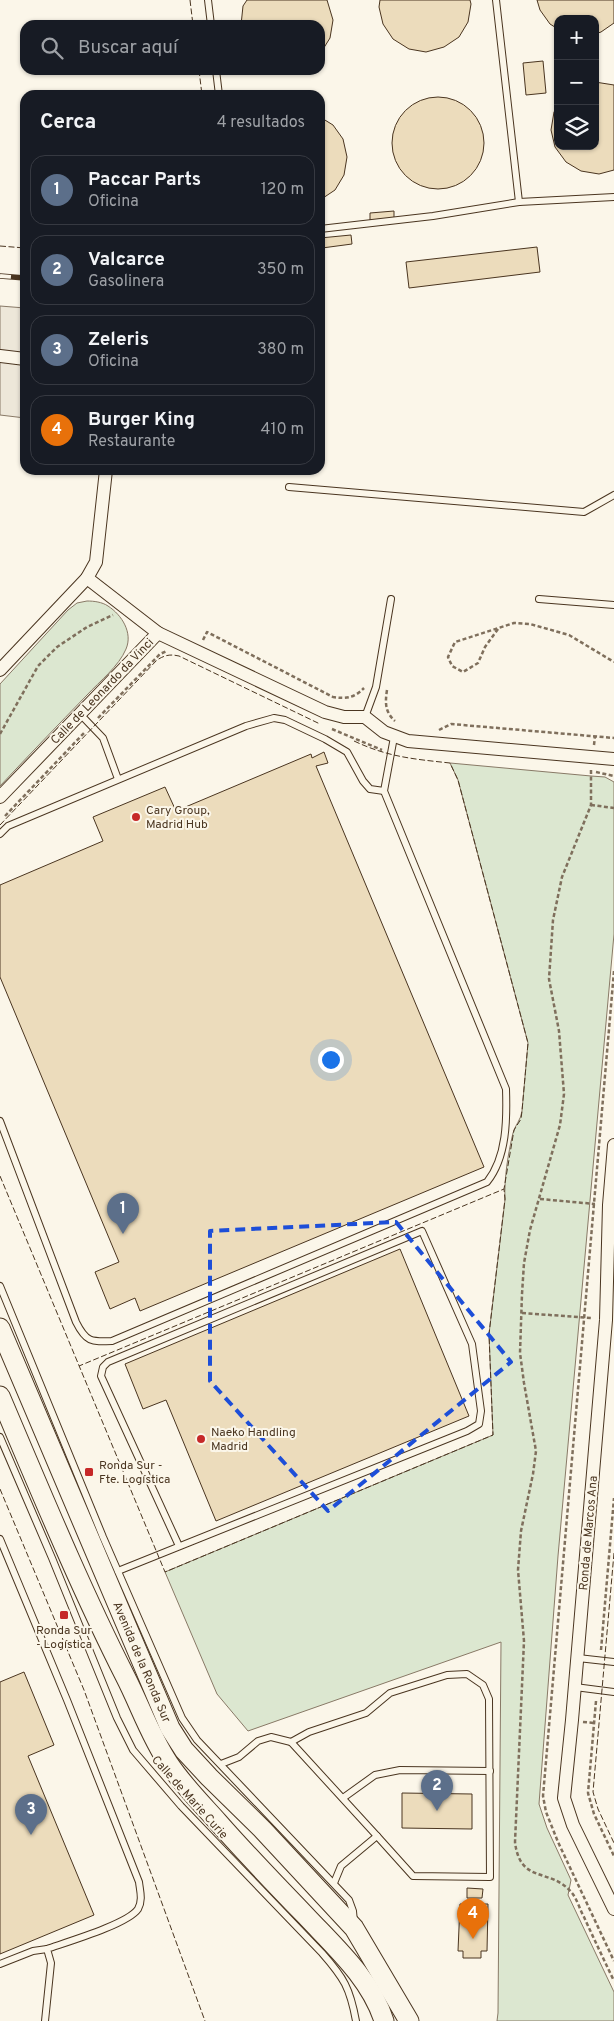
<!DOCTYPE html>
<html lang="es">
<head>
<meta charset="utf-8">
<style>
	:root { --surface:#171b24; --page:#20242c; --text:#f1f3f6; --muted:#9ea1a6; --line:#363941; --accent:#2563eb }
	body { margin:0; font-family:Overpass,sans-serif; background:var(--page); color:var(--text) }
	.controls { position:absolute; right:15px; top:15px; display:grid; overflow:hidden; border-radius:10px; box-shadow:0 1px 4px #0004 }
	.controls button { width:45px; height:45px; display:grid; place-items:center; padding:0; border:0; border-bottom:1px solid var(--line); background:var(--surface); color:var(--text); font:25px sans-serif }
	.you { position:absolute; left:330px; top:1059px; width:18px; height:18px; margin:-12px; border:4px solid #fff; border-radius:50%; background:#1a73e8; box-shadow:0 0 0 8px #1a73e833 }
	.badge { display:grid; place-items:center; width:32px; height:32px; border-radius:50%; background:var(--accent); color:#fff; font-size:16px; font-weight:700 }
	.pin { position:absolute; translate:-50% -41px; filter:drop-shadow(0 1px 2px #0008) }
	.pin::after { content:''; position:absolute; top:26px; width:18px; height:15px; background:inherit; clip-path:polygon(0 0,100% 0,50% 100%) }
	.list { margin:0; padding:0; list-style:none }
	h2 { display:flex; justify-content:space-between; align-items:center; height:65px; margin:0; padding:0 20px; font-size:21px }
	h2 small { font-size:16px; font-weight:400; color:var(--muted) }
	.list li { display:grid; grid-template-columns:32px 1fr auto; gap:15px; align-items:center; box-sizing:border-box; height:70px; margin:0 10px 10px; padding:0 10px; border:1px solid var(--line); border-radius:15px }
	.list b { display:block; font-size:19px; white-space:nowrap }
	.list p { margin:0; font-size:16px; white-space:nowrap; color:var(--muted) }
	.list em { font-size:16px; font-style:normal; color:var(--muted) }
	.icon { flex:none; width:28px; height:28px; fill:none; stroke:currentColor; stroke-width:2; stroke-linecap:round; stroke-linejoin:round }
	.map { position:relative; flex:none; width:614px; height:2021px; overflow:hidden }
	.search { position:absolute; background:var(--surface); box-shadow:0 1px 4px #0004; left:20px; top:20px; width:305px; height:55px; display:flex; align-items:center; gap:12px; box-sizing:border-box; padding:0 18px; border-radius:15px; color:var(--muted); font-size:19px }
	.panel { position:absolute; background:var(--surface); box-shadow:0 1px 4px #0004; left:20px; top:90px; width:305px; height:385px; border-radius:15px }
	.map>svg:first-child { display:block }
	.green { fill:#dce7d0; stroke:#887966 }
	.parking { fill:#ede7d9; stroke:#887966 }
	.building { fill:#ecdcbc; stroke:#4a3520 }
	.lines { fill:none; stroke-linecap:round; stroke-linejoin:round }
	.lane-casing { stroke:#4a3520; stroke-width:8 }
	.street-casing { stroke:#4a3520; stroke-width:14 }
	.secondary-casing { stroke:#4a3520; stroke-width:21 }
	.path { stroke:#7f6f5c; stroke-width:2.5; stroke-dasharray:4 2.5; stroke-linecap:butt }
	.lane { stroke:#fbf6e9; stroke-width:6 }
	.street { stroke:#fbf6e9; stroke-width:12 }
	.secondary { stroke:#fbf6e9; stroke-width:19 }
	.rail-casing { stroke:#4a3520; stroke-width:5.5 }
	.rail { stroke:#fbf6e9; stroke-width:4; stroke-dasharray:11; stroke-linecap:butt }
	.fence { stroke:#4a3520; stroke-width:1; stroke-dasharray:6 2.5; stroke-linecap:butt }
	.marked { fill:none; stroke:#1d4ed8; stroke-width:4; stroke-dasharray:10 6; stroke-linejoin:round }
	.poi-dot { fill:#c62828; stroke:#fbf6e9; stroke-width:2 }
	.labels { text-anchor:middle; stroke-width:4; stroke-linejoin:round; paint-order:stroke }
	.street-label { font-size:12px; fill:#4a3520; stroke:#fbf6e9 }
	.poi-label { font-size:12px; fill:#4a3520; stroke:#fbf6e9; text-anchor:start }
</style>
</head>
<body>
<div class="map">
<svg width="614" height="2021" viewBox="0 0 614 2021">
	<rect width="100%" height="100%" fill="#fbf6e9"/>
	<g class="green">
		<path d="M87 601C94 601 102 602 108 606 122 615 133 633 126 649 119 666 100 681 87 695 58 725 29 755 0 786V684L68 610 77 603Z"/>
		<path d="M450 763 591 776 605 777 614 782V934L558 1556 539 1804 547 1828 571 1880 568 1895 614 1992V2021H497L498 2013 501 1642 248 1731 217 1694 165 1572 493 1435 489 1334 505 1200C504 1178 508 1154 513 1133 515 1125 521 1120 522 1111L528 1043 458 780Z"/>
	</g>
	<polygon class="parking" points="0,306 25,308 25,418 0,415"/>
	<g class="building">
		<polygon points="247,0 327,0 333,20 330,38 320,54 320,25 241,25 243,6"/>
		<polygon points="380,0 470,0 471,4 468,22 459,37 444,47 426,52 409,49 393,39 383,24 379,7"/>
		<polygon points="537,0 614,0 614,23 601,32 595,34 595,19 558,19 558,29 550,24 540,10"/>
		<polygon points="543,61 546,93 526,95 523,63"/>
		<polygon points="595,82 614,85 614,170 599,174 581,171 566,162 555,147 551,130 554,112 558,106 558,146 595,146"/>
		<circle cx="438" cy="143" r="46"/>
		<polygon points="320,117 333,125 343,139 347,157 344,175 335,190 320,200"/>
		<polygon points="394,211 394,218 370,220 370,213"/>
		<polygon points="351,235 352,244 322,248 320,238"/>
		<polygon points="537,247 540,272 409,288 406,262"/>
		<polygon points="324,752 328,763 316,766 484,1167 140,1311 135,1298 110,1309 95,1272 119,1262 0,977 0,885 103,841 93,817 165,787 176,811 311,754 312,758"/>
		<polygon points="400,1249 469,1416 216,1521 166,1400 143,1409 125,1364"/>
		<polygon points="24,1672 54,1745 28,1756 94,1915 0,1954 0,1682"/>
		<polygon points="402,1793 472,1794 472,1829 402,1828"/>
		<polygon points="467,1888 483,1889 482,1898 467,1898"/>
		<polygon points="460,1904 488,1904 487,1951 481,1951 481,1958 463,1958 463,1951 458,1951"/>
	</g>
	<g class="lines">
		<defs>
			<g id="lane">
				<polyline points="208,0 211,25"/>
				<polyline points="496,0 519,202"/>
				<polyline points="216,70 219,95"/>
				<polyline points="320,229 433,216 519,202 614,197"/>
				<polyline points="289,487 584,512 614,495"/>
				<polyline points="539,599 614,605"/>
				<polyline points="80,714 103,738 118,779"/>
				<polyline points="365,717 376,687 391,599"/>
				<polyline points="0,834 8,826 246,726 274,718 285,720 325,739 347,752 363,781 370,789 384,791"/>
				<path d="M0 1121 76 1322C86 1342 91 1342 112 1341L487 1182C507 1157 507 1119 506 1089L384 791 394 737"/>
				<polyline points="0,1286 103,1537 182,1718 197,1740 349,1900 353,1911 354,1922"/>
				<path d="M0 1437 52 1558 117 1718 133 1750 181 1806 322 1953C344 1978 350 1988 356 2021"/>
				<path d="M0 1539 67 1700 139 1882C140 1891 143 1900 138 1909 128 1924 67 1942 47 1949L51 1963 45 2021"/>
				<polyline points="118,1571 467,1431 479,1424 481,1411 472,1344 422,1231 108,1362 103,1367 101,1376 179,1546"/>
				<polyline points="578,1658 614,1662"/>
				<polyline points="575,1687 614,1692"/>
				<polyline points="291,1742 309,1732 366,1713 390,1693 447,1675 467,1674 483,1685 489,1699 490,1877 413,1876 377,1836"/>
				<polyline points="221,1764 239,1757 258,1741 271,1737 291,1742 377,1836 341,1866 334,1883"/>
				<polyline points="343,1798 375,1775 400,1770 490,1771"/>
				<polyline points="0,1964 33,1951 47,1949"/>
			</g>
			<g id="street">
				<polyline points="0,356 25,359"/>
				<polyline points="158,633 325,712 344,717 365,717 384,732 408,741 614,759"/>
				<polyline points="0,670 87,578 96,562 106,470"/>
				<polyline points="0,797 158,633 87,578"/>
				<polyline points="614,1145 609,1205 606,1320 572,1720 564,1798 573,1825 614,1909"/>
			</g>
			<g id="secondary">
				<polyline points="0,1328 170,1728 184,1750 209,1777 262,1829 354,1928 409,2021"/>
				<path d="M0 1396C40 1490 79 1585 125 1676 140 1705 150 1736 169 1764 183 1785 201 1803 218 1822 246 1854 276 1885 306 1916 335 1947 371 1979 384 2021"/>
			</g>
		</defs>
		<use href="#lane" class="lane-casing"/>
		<use href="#street" class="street-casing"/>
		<use href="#secondary" class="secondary-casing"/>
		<g class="path">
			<polyline points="498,629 485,647 478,663 463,672 452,666 448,657 455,642 514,623 530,624 569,635 614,662"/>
			<path d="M203 640 207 632 333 697C347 699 354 698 364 688"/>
			<path d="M387 690C385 703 385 712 395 721"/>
			<polyline points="98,718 160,654 167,651"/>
			<polyline points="332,729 382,750"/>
			<polyline points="439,730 451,724 614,738"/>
			<polyline points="0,734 38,666 57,647 87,627 113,615"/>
			<polyline points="594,745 595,736"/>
			<path d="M591 770V805L562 877 553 920 549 979 559 1031 564 1094 560 1125 530 1230 524 1263 522 1294 520 1353 524 1383 536 1451 533 1474 521 1531 518 1570 524 1641 515 1842C520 1885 551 1867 572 1893 577 1899 580 1910 584 1917 594 1939 604 1960 614 1981"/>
			<polyline points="596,772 614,776"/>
			<polyline points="591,805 614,808"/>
			<polyline points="5,816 84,733"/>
			<polyline points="614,971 543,1796 546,1812 558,1842 614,1961"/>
			<polyline points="540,1199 595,1204"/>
			<polyline points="522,1313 592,1318"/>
			<polyline points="601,1650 614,1498"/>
			<polyline points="596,1701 588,1793 594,1814 614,1856"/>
			<polyline points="583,1722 594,1723"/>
		</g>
		<use href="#lane" class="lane"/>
		<use href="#street" class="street"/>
		<use href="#secondary" class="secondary"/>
		<defs>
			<polyline id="rail" points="0,276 25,278"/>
		</defs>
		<use href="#rail" class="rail-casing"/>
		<use href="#rail" class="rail"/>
		<g class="fence">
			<polyline points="190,0 193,25"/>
			<polyline points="199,70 202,95"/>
			<polyline points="0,246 25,248"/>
			<path d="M354 741C388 757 413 759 450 763L458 780 528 1043 522 1111 521 1119 514 1130 504 1189"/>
			<path d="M0 825 157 660C165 655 170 654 179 656L320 724"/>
			<polyline points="0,1176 165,1572 493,1435 489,1334 505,1199 504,1189 79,1366"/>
			<polyline points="0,1489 84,1690 205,2021"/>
			<polyline points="614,1553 593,1792 598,1809 614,1843"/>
		</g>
	</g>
	<path class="marked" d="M396 1222 511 1362 328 1511 210 1381V1231Z"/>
	<g class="poi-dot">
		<circle cx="136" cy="817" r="5"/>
		<circle cx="201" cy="1439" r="5"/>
		<rect x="84" y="1467" width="10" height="10" rx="2.5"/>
		<rect x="59" y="1610" width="10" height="10" rx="2.5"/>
	</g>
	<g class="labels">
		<g class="street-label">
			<text transform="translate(102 691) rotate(-46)" y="4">Calle de Leonardo da Vinci</text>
			<text transform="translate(588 1533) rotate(-85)" y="4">Ronda de Marcos Ana</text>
			<text transform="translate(142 1662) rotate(67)" y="4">Avenida de la Ronda Sur</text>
			<text transform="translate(190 1797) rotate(48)" y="4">Calle de Marie Curie</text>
		</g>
		<g class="poi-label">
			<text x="146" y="814">Cary Group,<tspan x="146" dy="14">Madrid Hub</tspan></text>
			<text x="211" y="1436">Naeko Handling<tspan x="211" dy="14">Madrid</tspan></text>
			<text x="99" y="1469">Ronda Sur -<tspan x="99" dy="14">Fte. Logística</tspan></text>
			<text x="64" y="1634" text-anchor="middle">Ronda Sur<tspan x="64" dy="14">- Logística</tspan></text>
		</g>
	</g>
</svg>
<div class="controls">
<button>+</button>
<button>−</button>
<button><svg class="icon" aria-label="layers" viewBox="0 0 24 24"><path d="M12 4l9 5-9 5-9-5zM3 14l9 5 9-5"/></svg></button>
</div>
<div class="you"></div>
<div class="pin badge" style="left:123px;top:1234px;background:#5c6f8a">1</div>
<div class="pin badge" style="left:437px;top:1811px;background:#5c6f8a">2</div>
<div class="pin badge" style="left:31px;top:1835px;background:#5c6f8a">3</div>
<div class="pin badge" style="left:473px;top:1939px;background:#e8710a">4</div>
<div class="search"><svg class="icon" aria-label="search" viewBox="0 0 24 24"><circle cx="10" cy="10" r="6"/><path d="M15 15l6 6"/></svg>Buscar aquí</div>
<section class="panel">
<h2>Cerca<small>4 resultados</small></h2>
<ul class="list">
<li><span class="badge" style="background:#5c6f8a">1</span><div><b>Paccar Parts</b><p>Oficina</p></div><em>120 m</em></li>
<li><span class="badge" style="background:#5c6f8a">2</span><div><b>Valcarce</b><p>Gasolinera</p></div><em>350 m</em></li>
<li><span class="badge" style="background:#5c6f8a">3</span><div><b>Zeleris</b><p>Oficina</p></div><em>380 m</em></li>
<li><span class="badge" style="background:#e8710a">4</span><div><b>Burger King</b><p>Restaurante</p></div><em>410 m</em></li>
</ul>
</section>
</div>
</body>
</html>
